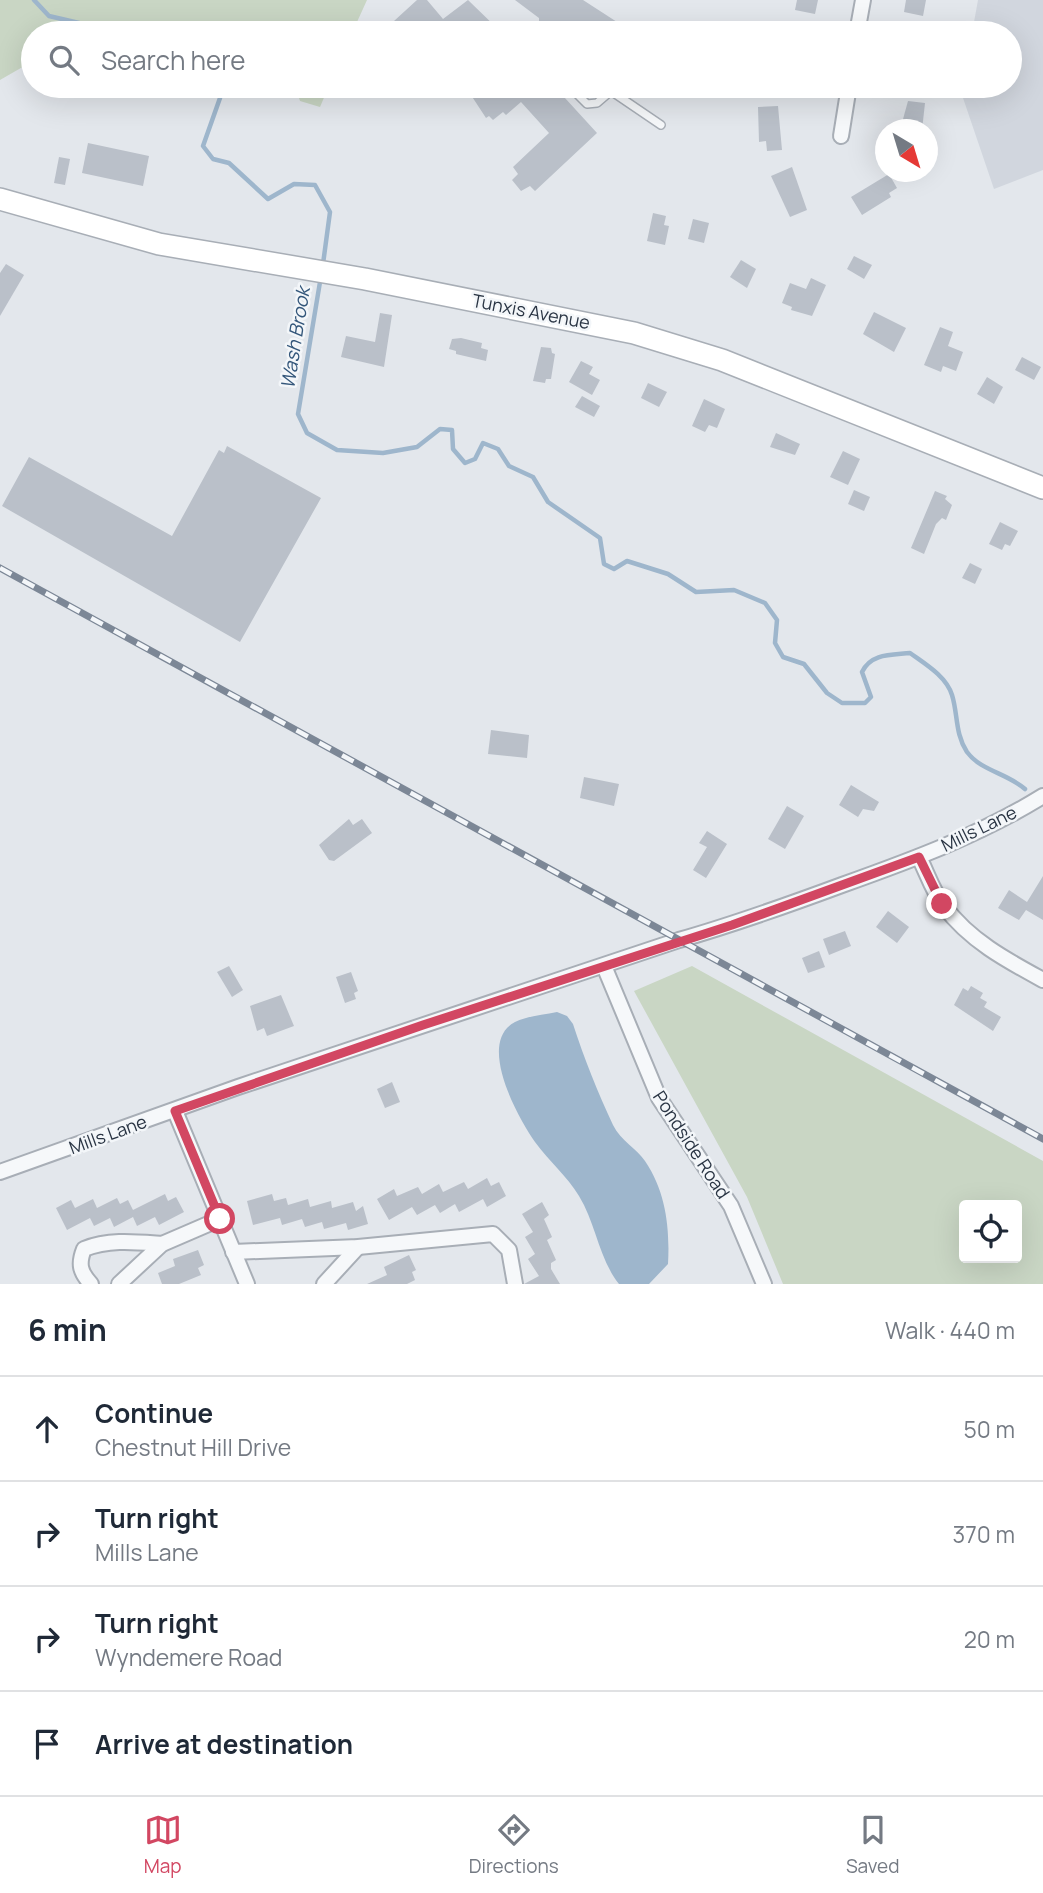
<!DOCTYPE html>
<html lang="en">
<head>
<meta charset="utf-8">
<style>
	:root { --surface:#fff; --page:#f2f2f3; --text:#1f2937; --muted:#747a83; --line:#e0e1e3; --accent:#d24762 }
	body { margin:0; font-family:Manrope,sans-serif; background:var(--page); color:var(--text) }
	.controls { position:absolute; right:21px; bottom:21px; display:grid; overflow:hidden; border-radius:7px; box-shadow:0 7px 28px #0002 }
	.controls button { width:63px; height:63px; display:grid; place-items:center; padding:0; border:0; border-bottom:2px solid var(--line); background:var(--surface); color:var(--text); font:35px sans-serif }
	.compass { position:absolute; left:875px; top:119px; width:63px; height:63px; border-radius:50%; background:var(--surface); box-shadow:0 7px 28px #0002; rotate:142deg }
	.stop { position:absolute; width:21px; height:21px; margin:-16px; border:5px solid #d24762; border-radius:50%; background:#fff }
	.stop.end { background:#d24762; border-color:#fff; box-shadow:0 2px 7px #0008 }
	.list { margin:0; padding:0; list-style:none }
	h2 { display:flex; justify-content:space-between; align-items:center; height:91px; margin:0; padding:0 28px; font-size:30px }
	h2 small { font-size:23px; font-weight:400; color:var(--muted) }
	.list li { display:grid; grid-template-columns:46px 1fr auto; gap:21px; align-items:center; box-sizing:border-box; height:105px; padding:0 28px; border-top:2px solid var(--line) }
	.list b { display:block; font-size:26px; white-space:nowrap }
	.list p { margin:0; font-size:23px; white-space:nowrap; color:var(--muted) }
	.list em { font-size:23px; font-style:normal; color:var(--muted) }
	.icon { flex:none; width:38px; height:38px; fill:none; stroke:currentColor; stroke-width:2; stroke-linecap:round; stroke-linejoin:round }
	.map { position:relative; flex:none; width:1043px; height:1284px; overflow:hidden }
	.search { position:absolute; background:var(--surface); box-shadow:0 7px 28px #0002; left:21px; right:21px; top:21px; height:77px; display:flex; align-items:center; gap:18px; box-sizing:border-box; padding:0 24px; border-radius:38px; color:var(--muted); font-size:26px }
	.sheet { height:511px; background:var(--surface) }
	nav { display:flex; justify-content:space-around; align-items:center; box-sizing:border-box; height:98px; border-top:2px solid var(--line); background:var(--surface); font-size:19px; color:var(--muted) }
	nav a { display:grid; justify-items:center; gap:4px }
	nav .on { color:var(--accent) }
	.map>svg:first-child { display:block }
	.built { fill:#d1d6de }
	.green { fill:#c9d6c4; fill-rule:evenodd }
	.water { fill:#9eb6cc }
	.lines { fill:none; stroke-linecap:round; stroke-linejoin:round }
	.stream { stroke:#9eb6cc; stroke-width:4.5 }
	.building { fill:#bac0c9 }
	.lane-casing { stroke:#a8aeb6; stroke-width:10 }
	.street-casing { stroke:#a8aeb6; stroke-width:18 }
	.secondary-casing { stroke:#a8aeb6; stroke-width:24 }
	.lane { stroke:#f6f8fa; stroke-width:7 }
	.street { stroke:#f6f8fa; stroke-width:14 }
	.secondary { stroke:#fff; stroke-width:21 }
	.rail-casing { stroke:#7c8796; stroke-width:7 }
	.rail { stroke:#f3f6f9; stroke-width:4.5; stroke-dasharray:13; stroke-linecap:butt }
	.route { stroke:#d24762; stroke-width:9 }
	.labels { text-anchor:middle; stroke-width:5; stroke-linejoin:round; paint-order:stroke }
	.street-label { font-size:18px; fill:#2a3544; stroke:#f3f6f9 }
	.water-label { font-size:19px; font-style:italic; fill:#33567a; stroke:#f3f6f9 }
</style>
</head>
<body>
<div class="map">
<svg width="1043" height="1284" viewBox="0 0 1043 1284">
	<rect width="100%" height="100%" fill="#e3e7ec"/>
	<polygon class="built" points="978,0 1043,0 1043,170 994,189 962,95 963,86 1010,86 1010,33 972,33"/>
	<g class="green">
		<polygon points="0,0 367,0 352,33 156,33 104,22 84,33 33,33 33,61 0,80"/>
		<polygon points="295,86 329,86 320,107 300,101"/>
		<path d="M692 966 1043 1161V1284H783L747 1197 634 991ZM1017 1205V1258H964V1205Z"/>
	</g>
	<path class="water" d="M557 1012 567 1016 573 1024C584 1058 598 1093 613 1125 621 1141 637 1149 645 1161 666 1192 670 1228 668 1264L649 1284H619C599 1259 596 1224 579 1196 567 1176 549 1161 535 1142 518 1118 476 1042 515 1022 527 1016 543 1015 557 1012Z"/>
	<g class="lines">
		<g class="stream">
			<polyline points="34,0 49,16 79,23 100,33"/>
			<polyline points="220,86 220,98 203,146 213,159 229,163 268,199 294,184 315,185 330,212 323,264"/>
			<path d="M321 276 298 414 307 433 337 450 383 453 417 447 440 429 452 430 453 449 465 463 475 459 483 443 498 449 509 466 533 477 548 502 600 538 604 564 614 569 627 561 668 574 696 592 734 590 765 603 777 620 775 643 783 657 804 664 827 693 842 703H865L871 697 862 672C871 653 892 655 910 653 925 664 946 676 952 695 958 714 955 734 967 752 981 771 1007 773 1025 789"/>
		</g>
	</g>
	<g class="building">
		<polygon points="417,0 427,0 443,19 468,0 502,33 404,33 394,21"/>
		<polygon points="515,0 583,0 634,33 539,33 539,18"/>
		<polygon points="797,0 818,0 815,14 795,10"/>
		<polygon points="906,0 926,0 923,16 904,12"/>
		<polygon points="476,86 554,86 597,133 535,191 530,186 521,191 512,180 518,174 513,167 549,133 521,102 506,115 503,112 493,120 489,116 486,118 469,92"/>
		<polygon points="908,101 925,103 922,130 900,130"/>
		<polygon points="778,106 782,150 767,151 766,141 759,142 758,107"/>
		<polygon points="88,143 149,156 143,186 82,173"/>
		<polygon points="59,157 70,159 65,185 54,183"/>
		<polygon points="792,167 807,210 790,217 771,176"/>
		<polygon points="889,174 897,188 889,193 891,197 862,215 851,197"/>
		<polygon points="653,213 666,216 664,225 669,226 665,245 647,241"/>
		<polygon points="693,219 709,223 704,243 688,239"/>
		<polygon points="854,256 872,265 864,279 847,269"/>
		<polygon points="741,260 756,269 747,288 730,277"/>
		<polygon points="6,264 24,275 0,316 0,273"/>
		<polygon points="811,278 826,285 812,316 791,310 792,307 782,303 790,283 806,289"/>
		<polygon points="874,312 906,328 894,352 863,334"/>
		<polygon points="380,313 392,315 384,367 341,357 346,336 375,342"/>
		<polygon points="940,327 953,332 948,346 963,352 956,371 943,366 941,372 924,365"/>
		<polygon points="461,338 482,343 481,348 488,350 486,361 456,354 456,351 449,349 452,339"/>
		<polygon points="541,347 551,348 552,353 555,354 551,379 546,379 545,383 533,381"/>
		<polygon points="1022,357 1041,367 1034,380 1015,370"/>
		<polygon points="581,361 593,367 589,374 600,380 592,395 569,382"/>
		<polygon points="987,377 1003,387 994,404 977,394"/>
		<polygon points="648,383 667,392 659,407 641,398"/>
		<polygon points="582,396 600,406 594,417 575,407"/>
		<polygon points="704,399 725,409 717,428 709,425 705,432 692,426"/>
		<polygon points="776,433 800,444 795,455 770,447"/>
		<polygon points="227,446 321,498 240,642 2,506 29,457 172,536 219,450 224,453"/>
		<polygon points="843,451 860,459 848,485 830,477"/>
		<polygon points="854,490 870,497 864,511 848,504"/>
		<polygon points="935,491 947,496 945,499 952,505 946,520 942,518 936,524 924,554 911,548"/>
		<polygon points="1000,522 1018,531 1010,546 1005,544 1002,550 989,544"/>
		<polygon points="970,563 982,569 975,584 962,578"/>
		<polygon points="491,730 529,735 527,758 488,754"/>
		<polygon points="584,777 619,784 614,806 580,798"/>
		<polygon points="851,785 879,802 874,811 863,809 858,817 839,805"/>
		<polygon points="787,806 804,816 785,849 768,839"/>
		<polygon points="349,819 353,825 362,819 372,833 334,861 329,860 319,845"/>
		<polygon points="707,831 727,844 706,878 693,870 707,847 699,843"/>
		<polygon points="1043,876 1043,920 1026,910 1019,920 998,908 1009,890 1027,902"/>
		<polygon points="888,911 909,927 897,943 876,927"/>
		<polygon points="845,931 851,946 829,955 823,939"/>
		<polygon points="819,951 825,967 808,973 802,958"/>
		<polygon points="229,966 243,990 232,997 217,972"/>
		<polygon points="351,972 358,991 354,993 356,999 345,1003 336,977"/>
		<polygon points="971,986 983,993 980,998 987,1002 984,1007 1001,1017 993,1031 954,1005 963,988 968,991"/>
		<polygon points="281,995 294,1026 267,1036 264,1028 257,1031 250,1006"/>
		<polygon points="392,1082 400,1102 385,1108 377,1089"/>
		<polygon points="487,1178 491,1186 499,1182 506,1196 487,1207 483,1199 459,1212 455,1204 440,1213 435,1205 417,1215 412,1207 389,1220 377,1199 394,1189 397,1196 418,1187 422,1194 439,1184 443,1192 464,1182 468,1189"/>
		<polygon points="165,1194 168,1201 176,1197 184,1212 159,1225 155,1217 137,1226 133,1217 114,1227 110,1218 94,1226 90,1218 67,1230 56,1208 71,1200 75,1208 93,1199 97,1208 117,1198 120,1204 128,1200 133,1210"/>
		<polygon points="272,1194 274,1201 286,1198 288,1205 308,1199 310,1207 331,1201 332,1208 353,1202 356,1211 363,1206 368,1224 348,1230 346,1223 324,1229 322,1222 305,1227 302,1219 282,1225 280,1218 253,1225 247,1201"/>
		<polygon points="542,1202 549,1215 544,1219 552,1237 547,1240 556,1260 551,1263 551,1269 560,1284 524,1284 539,1276 528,1259 535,1254 525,1237 533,1232 522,1214"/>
		<polygon points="198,1250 204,1265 198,1268 201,1275 179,1284 162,1284 158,1273 175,1266 173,1259"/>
		<polygon points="409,1255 416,1270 412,1272 415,1280 407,1284 367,1284 387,1275 384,1267"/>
	</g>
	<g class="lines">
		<defs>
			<g id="lane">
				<polyline points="574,86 573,90 587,104 597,103 611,91"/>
				<polyline points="611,86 611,91 661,125"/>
			</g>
			<g id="street">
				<polyline points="857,33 863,0"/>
				<polyline points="841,136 849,86"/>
				<path d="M919 857C927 873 933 892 944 906 969 940 1006 960 1043 980"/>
				<polyline points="604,966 659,1098 731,1206 764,1284"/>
				<polyline points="175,1111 247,1284"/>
				<path d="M0 1172 238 1087 679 940C735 924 788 905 842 885 912 860 980 835 1043 796"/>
				<polyline points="233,1252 358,1247 493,1234 509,1250 515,1284"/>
				<path d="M91 1284C80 1272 78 1264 84 1249 109 1239 135 1242 162 1244"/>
				<polyline points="119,1284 162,1244 220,1219"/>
				<polyline points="324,1284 358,1247"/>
			</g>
			<polyline id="secondary" points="0,199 159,244 365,279 634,333 722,360 1043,488"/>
		</defs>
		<use href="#lane" class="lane-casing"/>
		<use href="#street" class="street-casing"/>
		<use href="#secondary" class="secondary-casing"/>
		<use href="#lane" class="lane"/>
		<use href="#street" class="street"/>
		<use href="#secondary" class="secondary"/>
		<defs>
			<polyline id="rail" points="0,568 1043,1139"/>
		</defs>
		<use href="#rail" class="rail-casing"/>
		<use href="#rail" class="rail"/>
	</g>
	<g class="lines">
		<polyline class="route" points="220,1219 175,1111 423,1025 732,925 919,857 942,904"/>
	</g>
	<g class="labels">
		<g class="street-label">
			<text transform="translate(531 312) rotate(11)" y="6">Tunxis Avenue</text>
			<text transform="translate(979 829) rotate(-26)" y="6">Mills Lane</text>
			<text transform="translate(108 1135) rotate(-20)" y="6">Mills Lane</text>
			<text transform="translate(691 1145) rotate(57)" y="6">Pondside Road</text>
		</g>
		<g class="water-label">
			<text transform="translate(295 338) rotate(-81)" y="7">Wash Brook</text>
		</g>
	</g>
</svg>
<div class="controls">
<button><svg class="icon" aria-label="locate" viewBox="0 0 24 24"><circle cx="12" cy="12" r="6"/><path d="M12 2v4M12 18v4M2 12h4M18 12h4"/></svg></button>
</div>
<svg class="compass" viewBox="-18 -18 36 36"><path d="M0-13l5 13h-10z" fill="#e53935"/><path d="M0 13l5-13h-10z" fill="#747a83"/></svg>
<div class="stop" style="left:220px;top:1219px"></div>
<div class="stop end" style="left:942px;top:904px"></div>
<div class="search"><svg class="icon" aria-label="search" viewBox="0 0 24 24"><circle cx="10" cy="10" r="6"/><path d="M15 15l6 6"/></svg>Search here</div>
</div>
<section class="sheet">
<h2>6 min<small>Walk · 440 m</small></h2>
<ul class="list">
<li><svg class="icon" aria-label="ahead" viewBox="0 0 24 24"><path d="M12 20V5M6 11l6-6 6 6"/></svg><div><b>Continue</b><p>Chestnut Hill Drive</p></div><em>50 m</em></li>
<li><svg class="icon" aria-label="right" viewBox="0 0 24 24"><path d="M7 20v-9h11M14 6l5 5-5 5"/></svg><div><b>Turn right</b><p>Mills Lane</p></div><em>370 m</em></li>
<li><svg class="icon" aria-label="right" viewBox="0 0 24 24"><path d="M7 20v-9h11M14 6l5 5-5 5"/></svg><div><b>Turn right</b><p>Wyndemere Road</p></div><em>20 m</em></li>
<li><svg class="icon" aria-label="arrive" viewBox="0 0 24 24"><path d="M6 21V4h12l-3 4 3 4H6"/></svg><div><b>Arrive at destination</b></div></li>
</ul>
</section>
<nav>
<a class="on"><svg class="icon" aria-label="map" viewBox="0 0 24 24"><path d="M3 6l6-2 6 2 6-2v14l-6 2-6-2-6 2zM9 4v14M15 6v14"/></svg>Map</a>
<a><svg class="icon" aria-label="directions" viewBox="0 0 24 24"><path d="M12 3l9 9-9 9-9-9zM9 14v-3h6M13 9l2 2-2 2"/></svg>Directions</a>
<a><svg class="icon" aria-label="saved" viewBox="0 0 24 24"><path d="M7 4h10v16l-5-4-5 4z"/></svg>Saved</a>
</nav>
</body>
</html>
